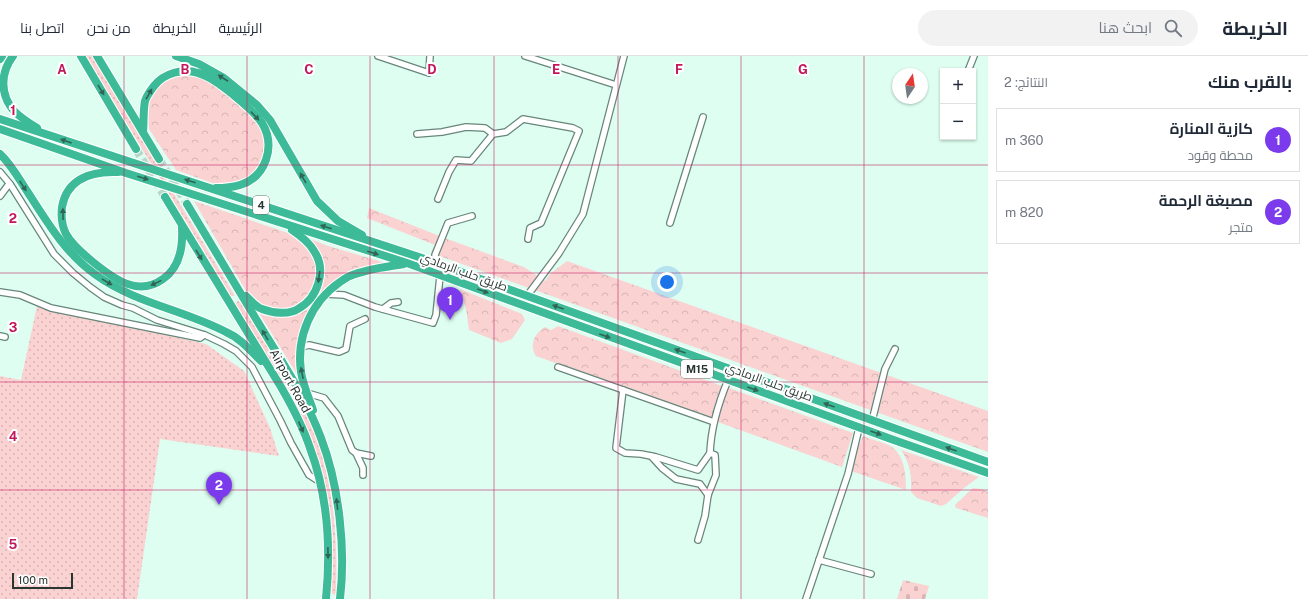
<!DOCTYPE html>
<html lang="ar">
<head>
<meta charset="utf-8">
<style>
	:root { --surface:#fff; --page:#f2f2f3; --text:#1f2937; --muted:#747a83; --line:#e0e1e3; --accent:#7c3aed }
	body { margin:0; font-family:"Public Sans",Cairo,sans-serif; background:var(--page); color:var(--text); direction:rtl }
	.controls { position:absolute; right:12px; top:12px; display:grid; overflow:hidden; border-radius:0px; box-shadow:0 1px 3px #0004 }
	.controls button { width:36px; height:36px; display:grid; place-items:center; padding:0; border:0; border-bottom:1px solid var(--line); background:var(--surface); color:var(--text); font:20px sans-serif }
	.compass { position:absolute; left:892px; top:12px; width:36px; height:36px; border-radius:50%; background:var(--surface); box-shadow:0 1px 3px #0004; rotate:13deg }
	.scale { position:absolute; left:12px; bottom:10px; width:61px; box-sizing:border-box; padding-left:4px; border:2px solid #293531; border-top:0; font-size:11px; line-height:14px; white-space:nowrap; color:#293531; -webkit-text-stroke:3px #fff; paint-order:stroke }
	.you { position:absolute; left:667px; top:226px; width:14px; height:14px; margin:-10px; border:3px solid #fff; border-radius:50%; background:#1a73e8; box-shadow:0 0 0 6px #1a73e833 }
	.badge { display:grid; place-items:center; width:26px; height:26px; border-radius:50%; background:var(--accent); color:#fff; font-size:13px; font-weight:700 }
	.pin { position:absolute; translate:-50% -33px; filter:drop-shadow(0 1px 2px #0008) }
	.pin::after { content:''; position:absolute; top:21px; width:14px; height:12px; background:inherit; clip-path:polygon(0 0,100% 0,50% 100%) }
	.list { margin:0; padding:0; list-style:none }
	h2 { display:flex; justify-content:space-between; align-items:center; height:52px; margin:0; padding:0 16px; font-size:17px }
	h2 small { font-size:13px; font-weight:400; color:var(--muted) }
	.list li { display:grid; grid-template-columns:26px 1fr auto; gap:12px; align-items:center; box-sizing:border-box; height:64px; margin:0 8px 8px; padding:0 8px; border:1px solid var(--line); border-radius:0px }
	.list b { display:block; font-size:15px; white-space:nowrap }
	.list p { margin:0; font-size:13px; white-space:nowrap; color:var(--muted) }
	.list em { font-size:13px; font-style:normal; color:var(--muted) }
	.icon { flex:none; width:22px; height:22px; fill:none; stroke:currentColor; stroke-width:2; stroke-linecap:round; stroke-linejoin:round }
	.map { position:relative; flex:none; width:988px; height:543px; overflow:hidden; direction:ltr }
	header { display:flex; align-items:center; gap:24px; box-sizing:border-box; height:56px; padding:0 20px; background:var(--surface); border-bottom:1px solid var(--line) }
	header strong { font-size:19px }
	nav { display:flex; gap:22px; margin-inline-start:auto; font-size:14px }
	.search { width:280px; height:36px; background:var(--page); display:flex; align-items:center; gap:10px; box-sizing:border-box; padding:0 14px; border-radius:22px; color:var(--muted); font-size:15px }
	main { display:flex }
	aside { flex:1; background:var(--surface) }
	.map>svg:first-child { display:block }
	.grass { fill:url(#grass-dots) }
	.forest { fill:url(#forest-crowns) }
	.cemetery { fill:url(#cemetery-stones) }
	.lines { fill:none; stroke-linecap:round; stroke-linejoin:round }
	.highway-tunnel { stroke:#b9d6cb; stroke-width:8; stroke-dasharray:8 4; stroke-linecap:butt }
	.minor-casing { stroke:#68867b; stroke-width:8 }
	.highway-casing { stroke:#fff; stroke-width:10 }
	.minor { stroke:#fff; stroke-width:5.5 }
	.highway { stroke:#3dbb98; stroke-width:8 }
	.oneway { fill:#306455 }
	.grid { fill:none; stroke:#c2185b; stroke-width:1; stroke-opacity:0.55 }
	.labels { text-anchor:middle; stroke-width:4; stroke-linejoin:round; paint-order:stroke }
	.shield { fill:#fff; stroke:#69726f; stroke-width:1 }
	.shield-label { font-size:11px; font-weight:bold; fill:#293531 }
	.street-label { font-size:12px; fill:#293531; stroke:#fff }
	.grid-label { font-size:13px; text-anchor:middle; font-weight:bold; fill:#c2185b; stroke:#fff; stroke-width:4; stroke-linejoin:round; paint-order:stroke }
</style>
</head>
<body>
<header>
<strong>الخريطة</strong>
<div class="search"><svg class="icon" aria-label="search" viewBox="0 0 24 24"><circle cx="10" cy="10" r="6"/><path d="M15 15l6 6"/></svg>ابحث هنا</div>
<nav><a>الرئيسية</a><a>الخريطة</a><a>من نحن</a><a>اتصل بنا</a></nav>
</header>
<main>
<aside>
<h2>بالقرب منك<small>النتائج: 2</small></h2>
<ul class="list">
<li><span class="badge">1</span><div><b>كازية المنارة</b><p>محطة وقود</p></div><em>360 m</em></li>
<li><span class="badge">2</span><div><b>مصبغة الرحمة</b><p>متجر</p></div><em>820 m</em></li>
</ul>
</aside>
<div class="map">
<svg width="988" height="543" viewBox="0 0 988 543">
	<defs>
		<pattern id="grass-dots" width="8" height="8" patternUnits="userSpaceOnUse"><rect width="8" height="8" fill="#fbd2d2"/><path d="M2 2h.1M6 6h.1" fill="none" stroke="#d7b5b5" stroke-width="1.8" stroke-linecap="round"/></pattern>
		<pattern id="forest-crowns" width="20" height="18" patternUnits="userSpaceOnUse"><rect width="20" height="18" fill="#fbd2d2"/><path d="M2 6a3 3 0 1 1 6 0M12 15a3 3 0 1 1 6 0" fill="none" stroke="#d7b5b5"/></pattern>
		<pattern id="cemetery-stones" width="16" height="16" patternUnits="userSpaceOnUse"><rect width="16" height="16" fill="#fbd2d2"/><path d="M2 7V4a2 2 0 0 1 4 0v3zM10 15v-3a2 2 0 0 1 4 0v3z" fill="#d7b5b5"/></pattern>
	</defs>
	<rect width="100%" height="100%" fill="#ddfef1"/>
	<g class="grass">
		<polygon points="86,0 92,0 235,240 231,240"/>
		<path d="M237 245 240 246C254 268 267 291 281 314 288 325 296 336 302 348 332 410 338 469 336 538L334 539 331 536 333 502 330 467 305 370 289 337 236 248Z"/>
		<polygon points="37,250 206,288 244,315 270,372 279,400 160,383 137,543 0,543 0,320 21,324"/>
	</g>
	<g class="forest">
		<polygon points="176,19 187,19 200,21 209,25 249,57 259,69 264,80 264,101 260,111 249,121 240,125 215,128 176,114 149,73 148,62 148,51 150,42 159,28"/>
		<path d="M194 145 291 178C297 182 305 187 309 193 331 225 300 267 262 249 256 246 251 239 246 235Z"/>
		<polygon points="369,152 442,181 524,211 545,225 551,217 567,205 988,355 988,396 431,197 435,189 367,162"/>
		<path d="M308 182 328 190 389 208 356 214 307 260 300 323 259 257C276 262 303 264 313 245 315 241 316 235 317 230 325 206 326 202 308 182Z"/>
		<polygon points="460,233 522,258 525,264 512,283 501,287 469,274 466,253"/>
		<path d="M558 270 722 330 711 363 536 300C529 289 534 278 545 271L551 274Z"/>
		<polygon points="729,332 853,377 842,411 715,365 718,354"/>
		<path d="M863 380C872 384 884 386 892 391 905 400 906 421 906 434L851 415 854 401Z"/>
		<path d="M901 394 979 421 964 432 946 448 941 450 917 442 911 436C912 421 910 407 901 394Z"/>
		<polygon points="973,432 981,433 988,436 988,462 956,452 955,449"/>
	</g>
	<polygon class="cemetery" points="903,524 929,530 925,543 897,543"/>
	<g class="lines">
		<g class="highway-tunnel">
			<polyline points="136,93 165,141"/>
			<polyline points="159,103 187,148"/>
		</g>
		<defs>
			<g id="minor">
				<polyline points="378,0 429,17 430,0"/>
				<polyline points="525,0 616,29"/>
				<polyline points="968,15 974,0"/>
				<polyline points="417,78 442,76 466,71 485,72 493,78"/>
				<polyline points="0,116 10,128 54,198 73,217 90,231 104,241 122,249 133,252 157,264 205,279 224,288 236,295 252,311 280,364 291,387 309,419 320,426"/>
				<polyline points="0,140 9,128"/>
				<polyline points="438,143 449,116 456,104 471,105 493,78 506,76 523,63 573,72 579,75 541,167 530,172 528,183"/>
				<polyline points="670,167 703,61"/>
				<polyline points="437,208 435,199 448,167 472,160"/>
				<polyline points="0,236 20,239 51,252 200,282 204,279"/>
				<polyline points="325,238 344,239 375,251 433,267 436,259 440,220"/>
				<polyline points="527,240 559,197 583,158 624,0"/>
				<polyline points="383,253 391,247 398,246"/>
				<polyline points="0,280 5,281"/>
				<polyline points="302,291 309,289 339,296 346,293 350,270 365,263"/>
				<polyline points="558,311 714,366"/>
				<polyline points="623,334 616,392 625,397 641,398 656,401 698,414 710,397"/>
				<polyline points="307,337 324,342 338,360 352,394 356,397 371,400"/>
				<polyline points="872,365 885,313 895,293"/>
				<polyline points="356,397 363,412 363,419"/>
				<polyline points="651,400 662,412 676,423 700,428 708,439"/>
				<path d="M698 484 705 460 708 439 716 419 715 399 710 397C711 371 718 348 728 324"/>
				<polyline points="819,504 871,518"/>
				<polyline points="806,543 848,418 859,372"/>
			</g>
			<g id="highway">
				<path d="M13 0C0 17 0 39 14 55 21 62 29 67 37 72"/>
				<polyline points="81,0 136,93"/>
				<polyline points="97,0 159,103"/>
				<polyline points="176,0 199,8 224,22 257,49 270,64 317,145 338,165 362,179"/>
				<polyline points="0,3 2,0"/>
				<polyline points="0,63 425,203 988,406"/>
				<polyline points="0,73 126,117 407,207 891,383 988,417"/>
				<path d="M143 76C144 66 143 55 145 45 147 39 151 34 154 30 164 17 183 12 198 17 211 20 222 30 231 37 242 46 255 56 262 67 276 90 266 121 240 129 233 131 224 132 216 132"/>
				<path d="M0 98C11 108 19 123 27 135 47 166 65 197 96 219 135 247 184 254 226 276 240 282 250 294 261 305"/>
				<path d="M118 116C92 115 67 122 62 151 61 160 62 170 66 178 72 189 83 198 93 206 114 223 138 241 163 223 179 212 183 191 182 172"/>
				<path d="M165 141 281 331C292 350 303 371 310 392 328 440 331 492 326 543"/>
				<path d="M187 148C210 186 233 225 256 263 279 301 305 339 321 382 339 429 346 493 340 543"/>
				<path d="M246 240C251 245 256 251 262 253 272 257 289 259 298 253 318 242 327 214 314 195 309 186 301 180 292 174"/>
				<path d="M313 354C309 342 303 329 301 316 296 281 311 246 340 226 343 224 347 221 350 220 367 213 386 211 404 208"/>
			</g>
		</defs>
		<use href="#minor" class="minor-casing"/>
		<use href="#highway" class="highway-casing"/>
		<use href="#minor" class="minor"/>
		<use href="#highway" class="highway"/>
	</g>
	<defs><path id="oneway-solid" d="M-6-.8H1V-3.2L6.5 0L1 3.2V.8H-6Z"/></defs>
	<g class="oneway">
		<use href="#oneway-solid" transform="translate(223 22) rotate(-147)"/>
		<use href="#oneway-solid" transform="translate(101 34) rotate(59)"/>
		<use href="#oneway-solid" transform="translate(149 38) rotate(-60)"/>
		<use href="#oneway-solid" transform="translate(255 60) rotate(47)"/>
		<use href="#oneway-solid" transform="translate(66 85) rotate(-161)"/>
		<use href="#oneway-solid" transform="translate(143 122) rotate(18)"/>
		<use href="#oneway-solid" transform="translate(303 122) rotate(-120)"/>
		<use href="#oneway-solid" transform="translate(190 125) rotate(-162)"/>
		<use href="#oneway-solid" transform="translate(23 130) rotate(57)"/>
		<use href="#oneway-solid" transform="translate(63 158) rotate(-91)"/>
		<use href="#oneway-solid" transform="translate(326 171) rotate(-162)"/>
		<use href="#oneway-solid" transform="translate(373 197) rotate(18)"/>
		<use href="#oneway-solid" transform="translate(199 199) rotate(58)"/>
		<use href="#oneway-solid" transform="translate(319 221) rotate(98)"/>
		<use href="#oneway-solid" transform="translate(107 226) rotate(31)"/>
		<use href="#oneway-solid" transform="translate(156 227) rotate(154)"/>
		<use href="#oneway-solid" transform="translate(483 235) rotate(20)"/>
		<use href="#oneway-solid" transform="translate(558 251) rotate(-160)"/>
		<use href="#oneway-solid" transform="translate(265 279) rotate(-121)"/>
		<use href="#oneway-solid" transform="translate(605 280) rotate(20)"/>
		<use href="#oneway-solid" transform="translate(680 295) rotate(-160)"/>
		<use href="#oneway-solid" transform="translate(302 317) rotate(-101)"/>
		<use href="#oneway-solid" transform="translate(753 333) rotate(20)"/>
		<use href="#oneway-solid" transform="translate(829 349) rotate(-160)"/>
		<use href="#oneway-solid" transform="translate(301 371) rotate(66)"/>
		<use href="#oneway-solid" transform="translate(876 377) rotate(20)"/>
		<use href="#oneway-solid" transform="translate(951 393) rotate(-160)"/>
		<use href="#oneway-solid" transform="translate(337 448) rotate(-97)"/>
		<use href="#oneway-solid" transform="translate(328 497) rotate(89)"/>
	</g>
	<path class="grid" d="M124 0V543M247 0V543M370 0V543M494 0V543M618 0V543M741 0V543M864 0V543M0 109H988M0 217H988M0 326H988M0 434H988"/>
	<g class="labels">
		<g class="shield">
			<rect x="253" y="140" width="16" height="18" rx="3"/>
			<rect x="681" y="304" width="32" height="18" rx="3"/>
		</g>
		<g class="shield-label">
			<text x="261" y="153">4</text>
			<text x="697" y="317">M15</text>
		</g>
		<g class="street-label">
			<text transform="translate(464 216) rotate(20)" y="4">طريق حلب الرمادي</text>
			<text transform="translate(290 325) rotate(61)" y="4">Airport Road</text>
			<text transform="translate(769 326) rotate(20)" y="4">طريق حلب الرمادي</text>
		</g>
	</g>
	<g class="grid-label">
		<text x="62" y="18">A</text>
		<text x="185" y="18">B</text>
		<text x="309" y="18">C</text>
		<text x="432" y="18">D</text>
		<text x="556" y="18">E</text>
		<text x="679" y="18">F</text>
		<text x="803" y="18">G</text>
		<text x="13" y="59">1</text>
		<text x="13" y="167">2</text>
		<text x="13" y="276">3</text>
		<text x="13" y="385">4</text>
		<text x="13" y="493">5</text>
	</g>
</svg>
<div class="controls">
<button>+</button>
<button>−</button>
</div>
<svg class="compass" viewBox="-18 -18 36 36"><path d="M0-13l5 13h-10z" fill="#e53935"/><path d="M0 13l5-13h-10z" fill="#747a83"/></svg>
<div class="scale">100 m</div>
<div class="you"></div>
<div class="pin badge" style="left:450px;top:264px">1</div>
<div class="pin badge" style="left:219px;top:449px">2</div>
</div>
</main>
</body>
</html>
